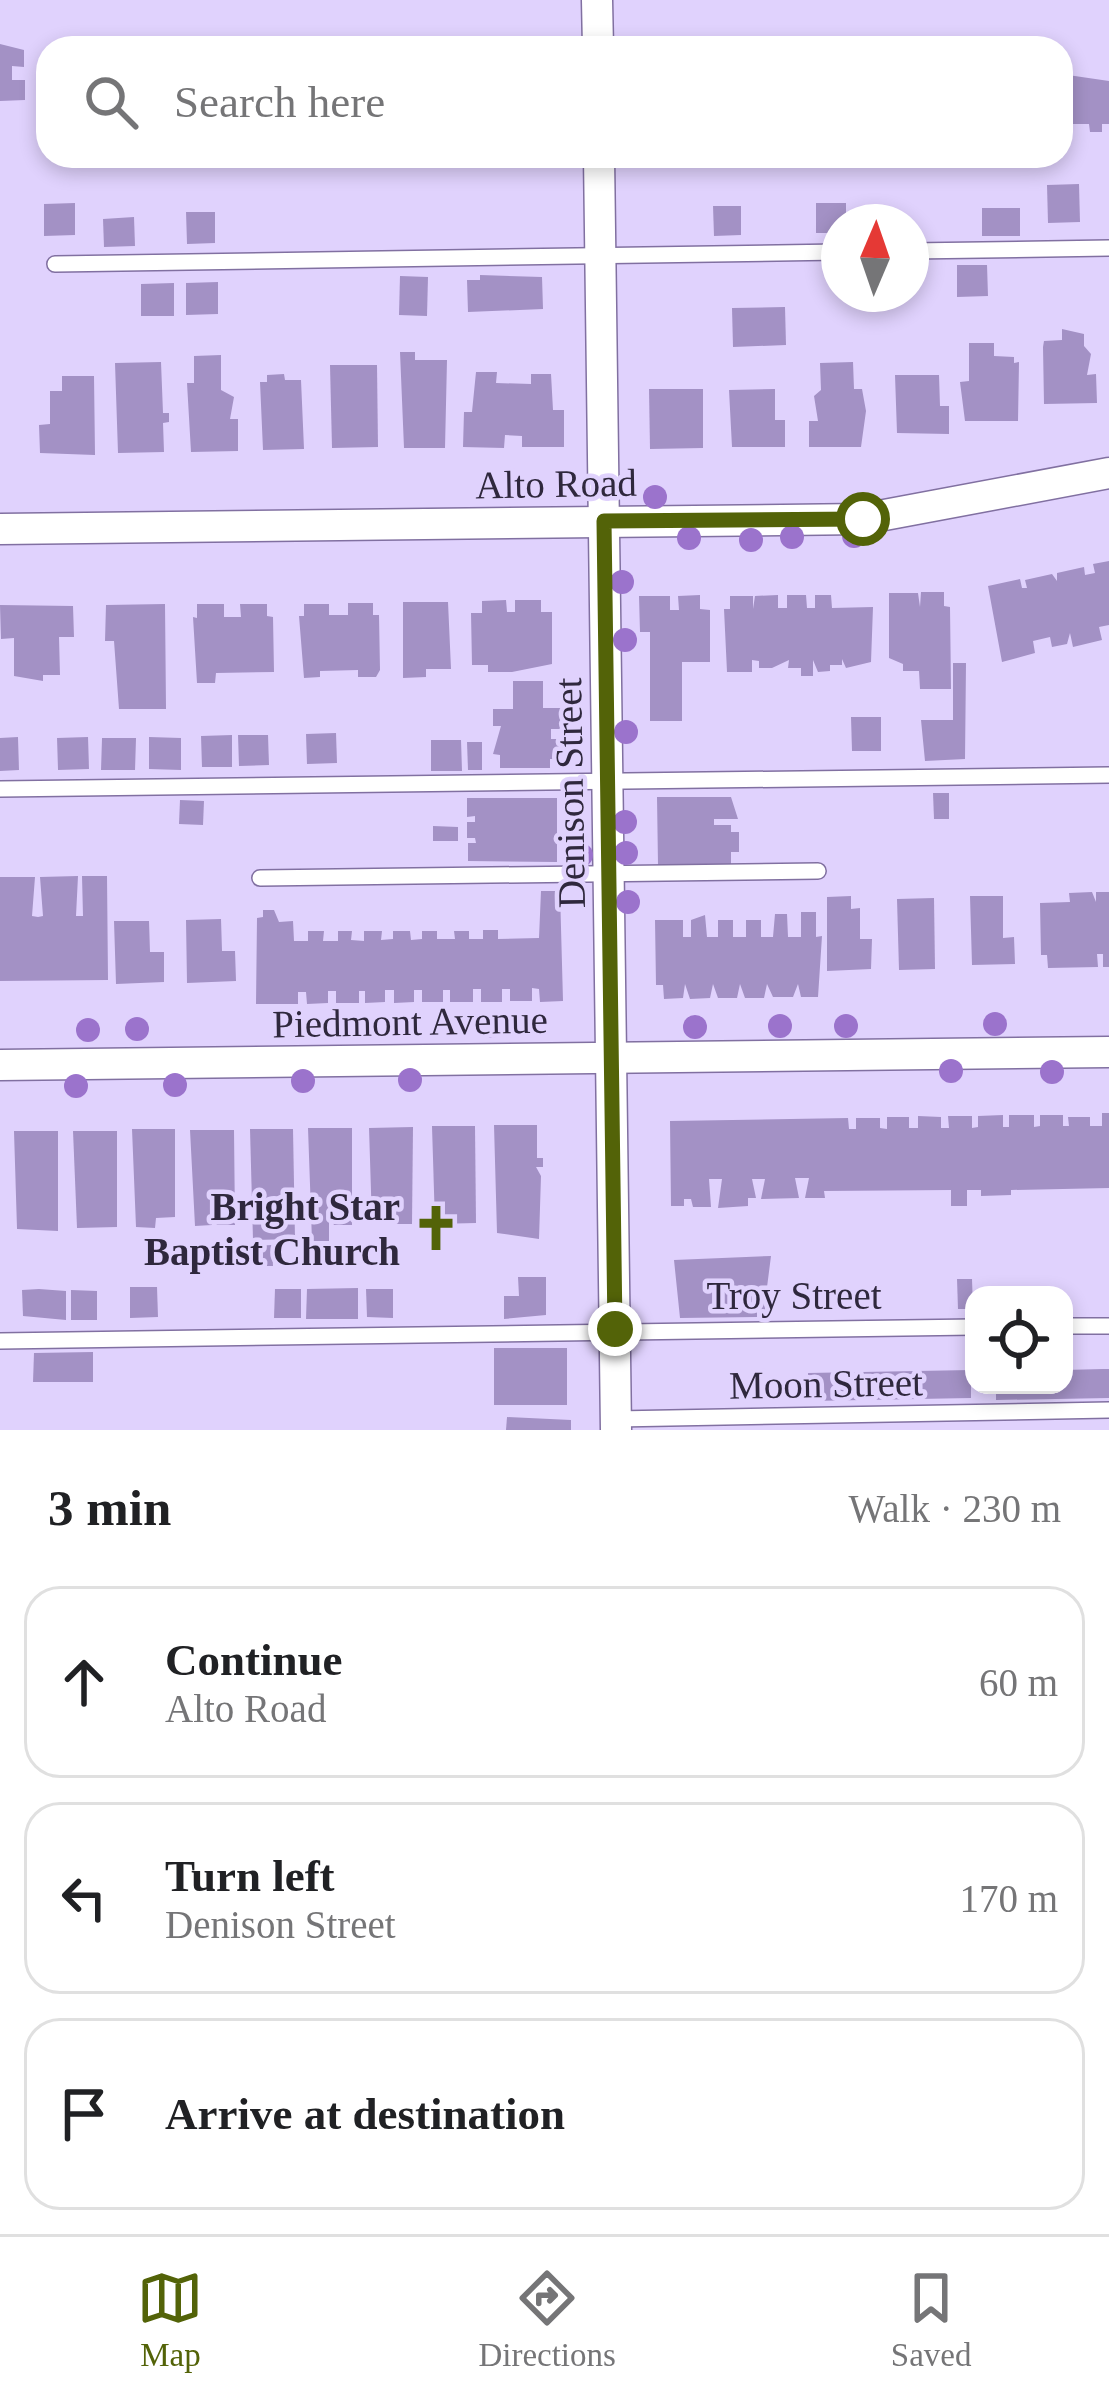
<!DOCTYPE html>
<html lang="en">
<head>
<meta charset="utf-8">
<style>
	:root { --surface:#fff; --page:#f6f6f6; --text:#202124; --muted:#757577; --line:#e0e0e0; --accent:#536308 }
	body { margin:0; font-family:Georgia,serif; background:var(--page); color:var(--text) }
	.controls { position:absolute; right:36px; bottom:36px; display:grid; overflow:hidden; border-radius:24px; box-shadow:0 6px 18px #0003 }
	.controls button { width:108px; height:108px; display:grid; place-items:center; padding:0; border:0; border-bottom:3px solid var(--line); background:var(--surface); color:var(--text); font:60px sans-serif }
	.compass { position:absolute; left:821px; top:204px; width:108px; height:108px; border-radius:50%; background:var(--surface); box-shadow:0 6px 18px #0003; rotate:2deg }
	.stop { position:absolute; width:36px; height:36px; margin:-27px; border:9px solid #536308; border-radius:50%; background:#fff }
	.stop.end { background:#536308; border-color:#fff; box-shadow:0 3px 12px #0008 }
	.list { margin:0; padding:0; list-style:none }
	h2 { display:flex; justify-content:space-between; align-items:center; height:156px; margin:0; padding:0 48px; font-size:51px }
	h2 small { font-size:39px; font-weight:400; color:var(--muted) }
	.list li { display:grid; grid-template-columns:78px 1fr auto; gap:36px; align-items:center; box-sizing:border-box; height:192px; margin:0 24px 24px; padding:0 24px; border:3px solid var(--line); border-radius:36px }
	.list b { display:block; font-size:45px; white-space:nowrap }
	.list p { margin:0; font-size:39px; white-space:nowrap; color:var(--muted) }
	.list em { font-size:39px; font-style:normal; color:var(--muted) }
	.icon { flex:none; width:66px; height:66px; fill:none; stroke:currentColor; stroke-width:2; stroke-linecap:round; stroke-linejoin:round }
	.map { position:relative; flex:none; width:1109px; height:1430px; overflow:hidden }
	.search { position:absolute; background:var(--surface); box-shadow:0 6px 18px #0003; left:36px; right:36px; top:36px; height:132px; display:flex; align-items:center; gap:30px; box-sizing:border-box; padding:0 42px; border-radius:36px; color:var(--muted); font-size:45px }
	.sheet { height:804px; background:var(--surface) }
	nav { display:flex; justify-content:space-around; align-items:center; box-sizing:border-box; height:168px; border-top:3px solid var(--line); background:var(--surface); font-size:33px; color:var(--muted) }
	nav a { display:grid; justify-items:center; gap:6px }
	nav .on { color:var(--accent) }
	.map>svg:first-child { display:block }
	.building { fill:#a391c5 }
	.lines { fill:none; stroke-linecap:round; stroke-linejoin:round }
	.service-casing { stroke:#8170a1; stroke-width:18 }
	.minor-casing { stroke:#8170a1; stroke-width:33 }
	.service { stroke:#fff; stroke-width:15 }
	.minor { stroke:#fff; stroke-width:30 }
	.tree { fill:#9b73cc }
	.route { stroke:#536308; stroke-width:15 }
	.labels { text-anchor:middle; stroke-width:9; stroke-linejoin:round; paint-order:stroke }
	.street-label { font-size:39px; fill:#2f283d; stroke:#e0d2fd }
	.poi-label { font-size:39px; font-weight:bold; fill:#2f283d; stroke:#e0d2fd; text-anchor:end }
</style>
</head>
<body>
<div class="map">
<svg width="1109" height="1430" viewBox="0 0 1109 1430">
	<rect width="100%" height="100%" fill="#e0d2fd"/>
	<g class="building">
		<polygon points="0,44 24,50 24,67 12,66 12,80 25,80 25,100 0,101"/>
		<polygon points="1061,74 1109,81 1109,124 1102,124 1102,132 1090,132 1089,124 1061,124"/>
		<polygon points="1079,184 1080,222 1048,223 1047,185"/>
		<polygon points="75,203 75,235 44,236 44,204"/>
		<polygon points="816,203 846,203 846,222 839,222 839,233 816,233"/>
		<polygon points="713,206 741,206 741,235 714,236"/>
		<rect x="982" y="208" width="38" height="28"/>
		<polygon points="186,212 215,212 215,243 187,244"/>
		<polygon points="134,217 135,246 104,247 103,219"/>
		<polygon points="957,265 987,265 988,296 957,297"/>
		<polygon points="480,275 542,277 543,309 468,312 467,280 480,280"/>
		<polygon points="400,276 428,277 427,316 399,315"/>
		<polygon points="218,282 218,314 186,315 186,283"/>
		<polygon points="174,283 174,316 141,316 141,284"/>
		<polygon points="785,307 786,345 733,347 732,308"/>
		<polygon points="1062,329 1084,334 1084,346 1091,354 1087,375 1096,374 1097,403 1044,404 1043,347 1044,341 1062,340"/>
		<polygon points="969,343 994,343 994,356 1014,357 1014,363 1019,362 1018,421 965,421 960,382 969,381"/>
		<polygon points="400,352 415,352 415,360 447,360 445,448 404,448"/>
		<polygon points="221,355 221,390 234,397 230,419 238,419 238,451 191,452 187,383 194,383 194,356"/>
		<polygon points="161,362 163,413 169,413 169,422 163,423 164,452 118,453 115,363"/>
		<polygon points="853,362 854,389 862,389 866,411 861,447 809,447 809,421 818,421 814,396 821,390 820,363"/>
		<polygon points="330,365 377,365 378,447 332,448"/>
		<polygon points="476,372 497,372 496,383 531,384 531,374 551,374 553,410 564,410 564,447 522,447 522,436 505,435 504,448 463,447 464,412 472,412"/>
		<polygon points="284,374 285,380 301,380 304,449 263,450 260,382 267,382 267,375"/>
		<polygon points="895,375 939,375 940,406 949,406 949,434 897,433"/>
		<polygon points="62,376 94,376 95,455 40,453 39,425 50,424 50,391 62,391"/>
		<polygon points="649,389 703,389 703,448 650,449"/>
		<polygon points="775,389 775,420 785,420 785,447 732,447 729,390"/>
		<polygon points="1109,561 1109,625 1099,627 1102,640 1073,647 1070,633 1067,644 1052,647 1050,637 1033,641 1035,653 1002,662 988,586 1020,579 1022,588 1027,588 1025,580 1052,574 1057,581 1057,573 1084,567 1085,575 1095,573 1093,564"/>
		<polygon points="921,592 944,592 944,606 950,607 951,689 920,689 919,671 903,671 903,664 889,658 889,593 918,593 920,607"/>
		<polygon points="700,595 700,609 710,610 710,662 682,662 682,721 650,721 650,632 640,632 639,596 670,596 670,610 679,610 678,596"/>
		<polygon points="778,595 778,608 787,608 787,595 806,595 807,608 815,608 815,595 831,595 832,608 873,607 871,662 846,668 842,659 842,665 830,665 830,671 818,672 813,660 813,676 801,676 801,668 788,668 789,660 772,668 759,668 759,661 752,660 752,672 727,672 724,609 730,609 730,596 753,596 753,609 755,596"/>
		<polygon points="506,600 507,612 515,612 515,600 541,600 541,612 552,612 552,664 512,672 488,672 488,665 472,665 471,613 482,613 482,601"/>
		<polygon points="403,602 448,602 451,669 426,669 426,677 403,678"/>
		<polygon points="348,603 373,603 373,615 379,615 380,670 376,677 358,677 358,670 320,671 320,677 304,678 299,616 304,616 304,604 329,604 329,615 348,615"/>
		<polygon points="165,604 166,709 119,709 114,641 105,641 106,605"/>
		<polygon points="197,604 224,604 224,617 241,617 240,604 267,604 267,616 273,617 274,672 216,673 215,683 197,683 193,617 197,618"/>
		<polygon points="0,605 73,606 74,637 59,637 60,675 43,675 43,681 14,676 14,638 1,639"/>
		<polygon points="953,663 966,663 965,759 925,761 921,720 953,720"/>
		<polygon points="513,681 543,681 543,708 564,708 564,729 551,729 551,739 564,739 564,759 550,759 550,768 500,768 500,755 493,754 501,726 493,726 493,709 513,709"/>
		<polygon points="851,717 881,717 881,751 852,751"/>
		<polygon points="336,733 337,763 307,764 306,734"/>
		<polygon points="232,735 232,767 202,767 201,736"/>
		<polygon points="238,735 268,735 269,765 239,766"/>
		<polygon points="18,737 19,770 0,771 0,738"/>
		<polygon points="88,737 89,769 58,770 57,738"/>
		<polygon points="149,737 181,738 181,770 149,769"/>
		<polygon points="102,738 136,738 135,770 101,770"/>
		<polygon points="431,740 461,740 462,771 431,771"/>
		<polygon points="467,742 482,742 482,770 468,770"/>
		<polygon points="933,793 949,793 949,819 934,819"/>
		<polygon points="657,797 731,797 738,819 714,819 714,825 731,825 731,832 739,832 739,852 731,852 731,864 658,865"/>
		<polygon points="467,798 557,798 557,862 468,861 468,843 476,843 475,838 467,838 467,822 475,822 475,816 467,817"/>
		<polygon points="180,800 204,801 203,825 179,824"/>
		<polygon points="433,826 458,827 458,841 433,841"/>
		<polygon points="78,876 76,916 83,916 82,876 107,876 108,980 0,981 0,877 35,877 32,916 38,917 43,916 40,877"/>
		<polygon points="541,891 560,891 563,1001 540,1002 539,989 532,988 532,1001 510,1001 510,989 502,989 502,1002 481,1002 481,989 473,989 473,1002 450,1002 450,990 443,990 443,1002 422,1002 422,990 414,990 414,1002 394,1003 394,990 385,990 385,1002 365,1003 365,991 359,991 359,1003 336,1003 336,991 328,991 328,1003 307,1004 306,992 298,992 298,1004 256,1004 257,918 263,917 263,910 274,910 279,922 293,921 294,941 308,941 308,931 324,931 323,941 338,941 338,931 352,931 351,940 364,941 364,931 382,931 381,940 393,939 393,931 410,931 411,940 422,939 422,931 437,931 437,939 455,939 454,931 469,931 469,939 483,939 483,930 498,930 498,939 539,938"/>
		<polygon points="1092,892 1096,902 1096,892 1109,892 1109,967 1103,967 1103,954 1097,954 1098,967 1048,968 1047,955 1041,955 1040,903 1070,902 1069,893"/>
		<polygon points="851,896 851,909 860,908 860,939 872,939 871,969 827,971 827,897"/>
		<polygon points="970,896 1003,896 1003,938 1014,937 1015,964 972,965"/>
		<polygon points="934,898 935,969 899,970 897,899"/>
		<polygon points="801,912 816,912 816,937 822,936 818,997 801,997 798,984 793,997 773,997 767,984 764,998 745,998 740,984 737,998 718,998 713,984 710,998 690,999 685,984 683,998 664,999 663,985 656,985 655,920 683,920 683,937 691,937 691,920 705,915 707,937 718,937 718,920 733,920 733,937 746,937 746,920 761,920 761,937 773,937 775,914 787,914 788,937 801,937"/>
		<polygon points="221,919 222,951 235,951 236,981 187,983 186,920"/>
		<polygon points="114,921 149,921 150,952 164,952 164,982 116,984"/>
		<polygon points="1102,1113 1109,1113 1109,1188 1011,1190 1011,1195 981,1196 981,1190 967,1190 967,1206 951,1206 951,1190 824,1191 825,1198 805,1198 809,1178 795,1178 799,1198 761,1199 765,1179 752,1179 756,1198 748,1198 748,1206 718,1208 722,1179 709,1179 711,1207 693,1207 691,1199 684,1199 684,1206 671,1206 670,1121 848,1118 849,1129 856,1129 856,1118 880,1118 880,1128 887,1129 887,1117 909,1117 909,1128 918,1128 918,1116 941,1117 941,1128 949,1128 948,1116 972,1116 972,1128 978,1127 978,1116 1003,1115 1003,1127 1009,1127 1009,1115 1034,1115 1034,1127 1040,1126 1040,1115 1063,1115 1063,1126 1069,1126 1068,1117 1090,1117 1090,1126 1102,1126"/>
		<polygon points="494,1125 537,1125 537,1158 543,1158 543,1167 536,1167 541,1176 539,1239 497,1233"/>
		<polygon points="432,1126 475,1126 476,1223 435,1224"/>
		<polygon points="413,1127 412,1224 372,1224 369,1128"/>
		<polygon points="308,1128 352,1128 352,1225 334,1225 329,1215 329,1241 312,1241"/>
		<polygon points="132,1129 175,1129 175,1217 156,1218 155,1228 136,1227"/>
		<polygon points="250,1129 293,1129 295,1239 253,1240"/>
		<polygon points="190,1130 234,1130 235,1225 217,1225 212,1217 212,1225 195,1226"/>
		<polygon points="14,1131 58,1131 58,1231 17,1229"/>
		<polygon points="73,1131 117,1131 117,1227 77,1228"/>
		<polygon points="272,1245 273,1266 254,1266 253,1246"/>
		<polygon points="771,1256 766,1295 757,1295 757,1301 765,1301 765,1311 757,1311 757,1317 680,1318 674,1260"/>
		<polygon points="518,1277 546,1277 546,1315 504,1319 504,1296 519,1296"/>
		<polygon points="957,1279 972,1279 973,1309 958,1309"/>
		<polygon points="130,1287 157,1287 158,1317 130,1318"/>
		<polygon points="358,1288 358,1319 306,1319 307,1289"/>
		<polygon points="39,1289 66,1291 66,1320 23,1316 22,1290"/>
		<polygon points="275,1289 301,1289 301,1318 274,1318"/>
		<polygon points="366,1289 393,1289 393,1318 367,1317"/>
		<polygon points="71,1290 97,1291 97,1320 71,1320"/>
		<rect x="494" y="1348" width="73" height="57"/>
		<polygon points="93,1352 93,1382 33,1382 34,1353"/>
		<polygon points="1103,1369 1109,1369 1109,1398 996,1400 996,1385 1064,1385 1064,1370"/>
		<polygon points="971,1370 971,1398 809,1401 808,1373"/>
		<polygon points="507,1417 571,1420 571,1430 506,1430"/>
	</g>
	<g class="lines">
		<defs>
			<g id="service">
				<polyline points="911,251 1109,248"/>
				<polyline points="55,264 839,252"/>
				<polyline points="0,789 1109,775"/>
				<polyline points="260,878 818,871"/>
				<polyline points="1064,1326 1109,1326"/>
				<polyline points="0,1341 974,1327"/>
				<polyline points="616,1419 1109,1410"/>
			</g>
			<g id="minor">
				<polyline points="597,0 598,48"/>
				<polyline points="599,156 616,1430"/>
				<polyline points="0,529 863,519 1109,473"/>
				<polyline points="0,1065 1109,1052"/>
			</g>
		</defs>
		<use href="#service" class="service-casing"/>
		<use href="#minor" class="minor-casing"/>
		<use href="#service" class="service"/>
		<use href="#minor" class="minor"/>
	</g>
	<g class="tree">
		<circle cx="655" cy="497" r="12"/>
		<circle cx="854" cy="536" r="12"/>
		<circle cx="792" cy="537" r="12"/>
		<circle cx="689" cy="538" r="12"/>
		<circle cx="751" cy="540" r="12"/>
		<circle cx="622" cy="582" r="12"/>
		<circle cx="625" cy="640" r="12"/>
		<circle cx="626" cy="732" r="12"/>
		<circle cx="625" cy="822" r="12"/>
		<circle cx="626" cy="853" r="12"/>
		<circle cx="581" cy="855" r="12"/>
		<circle cx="628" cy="902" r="12"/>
		<circle cx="995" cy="1024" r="12"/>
		<circle cx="491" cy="1026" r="12"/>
		<circle cx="780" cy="1026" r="12"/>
		<circle cx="846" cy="1026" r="12"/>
		<circle cx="695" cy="1027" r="12"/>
		<circle cx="137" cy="1029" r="12"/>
		<circle cx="88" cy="1030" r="12"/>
		<circle cx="951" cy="1071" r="12"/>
		<circle cx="1052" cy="1072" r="12"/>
		<circle cx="410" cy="1080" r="12"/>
		<circle cx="303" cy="1081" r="12"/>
		<circle cx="175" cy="1085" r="12"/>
		<circle cx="76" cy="1086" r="12"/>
	</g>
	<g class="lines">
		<polyline class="route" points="615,1329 604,521 863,519"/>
	</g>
	<defs>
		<symbol id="church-bare" viewBox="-9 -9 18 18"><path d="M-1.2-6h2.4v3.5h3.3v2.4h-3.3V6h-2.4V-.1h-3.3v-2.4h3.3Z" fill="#536308" stroke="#e0d2fd" stroke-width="2.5" paint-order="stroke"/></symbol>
	</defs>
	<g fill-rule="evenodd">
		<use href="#church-bare" x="403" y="1195" width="66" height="66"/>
	</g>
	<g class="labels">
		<g class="street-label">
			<text transform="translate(556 483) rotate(-1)" y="14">Alto Road</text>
			<text transform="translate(569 793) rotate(-91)" y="14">Denison Street</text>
			<text transform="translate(410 1021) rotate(-1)" y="14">Piedmont Avenue</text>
			<text x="794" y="1309">Troy Street</text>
			<text transform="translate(826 1383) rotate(-1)" y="14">Moon Street</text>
		</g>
		<g class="poi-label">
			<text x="400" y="1220">Bright Star<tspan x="400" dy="45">Baptist Church</tspan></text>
		</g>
	</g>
</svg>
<div class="controls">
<button><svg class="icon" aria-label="locate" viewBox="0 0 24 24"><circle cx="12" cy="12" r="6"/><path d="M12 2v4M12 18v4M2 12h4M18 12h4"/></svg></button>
</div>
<svg class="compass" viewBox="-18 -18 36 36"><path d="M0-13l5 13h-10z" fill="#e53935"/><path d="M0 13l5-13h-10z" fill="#757577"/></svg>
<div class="stop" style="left:863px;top:519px"></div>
<div class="stop end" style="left:615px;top:1329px"></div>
<div class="search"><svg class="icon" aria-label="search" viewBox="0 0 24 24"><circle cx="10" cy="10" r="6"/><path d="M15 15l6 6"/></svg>Search here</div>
</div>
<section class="sheet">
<h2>3 min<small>Walk · 230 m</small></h2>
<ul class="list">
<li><svg class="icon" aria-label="ahead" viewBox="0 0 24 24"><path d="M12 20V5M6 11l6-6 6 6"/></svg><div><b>Continue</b><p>Alto Road</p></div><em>60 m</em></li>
<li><svg class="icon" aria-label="left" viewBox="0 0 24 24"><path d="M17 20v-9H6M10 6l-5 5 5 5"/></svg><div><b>Turn left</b><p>Denison Street</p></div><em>170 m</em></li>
<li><svg class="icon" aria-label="arrive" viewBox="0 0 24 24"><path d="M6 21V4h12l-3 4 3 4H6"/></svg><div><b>Arrive at destination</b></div></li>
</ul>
</section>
<nav>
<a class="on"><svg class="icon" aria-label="map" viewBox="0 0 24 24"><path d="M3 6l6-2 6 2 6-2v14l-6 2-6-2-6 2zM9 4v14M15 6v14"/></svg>Map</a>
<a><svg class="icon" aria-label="directions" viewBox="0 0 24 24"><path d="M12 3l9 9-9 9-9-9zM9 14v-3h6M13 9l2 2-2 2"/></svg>Directions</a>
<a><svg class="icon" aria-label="saved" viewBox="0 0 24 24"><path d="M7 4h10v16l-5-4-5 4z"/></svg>Saved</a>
</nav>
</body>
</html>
